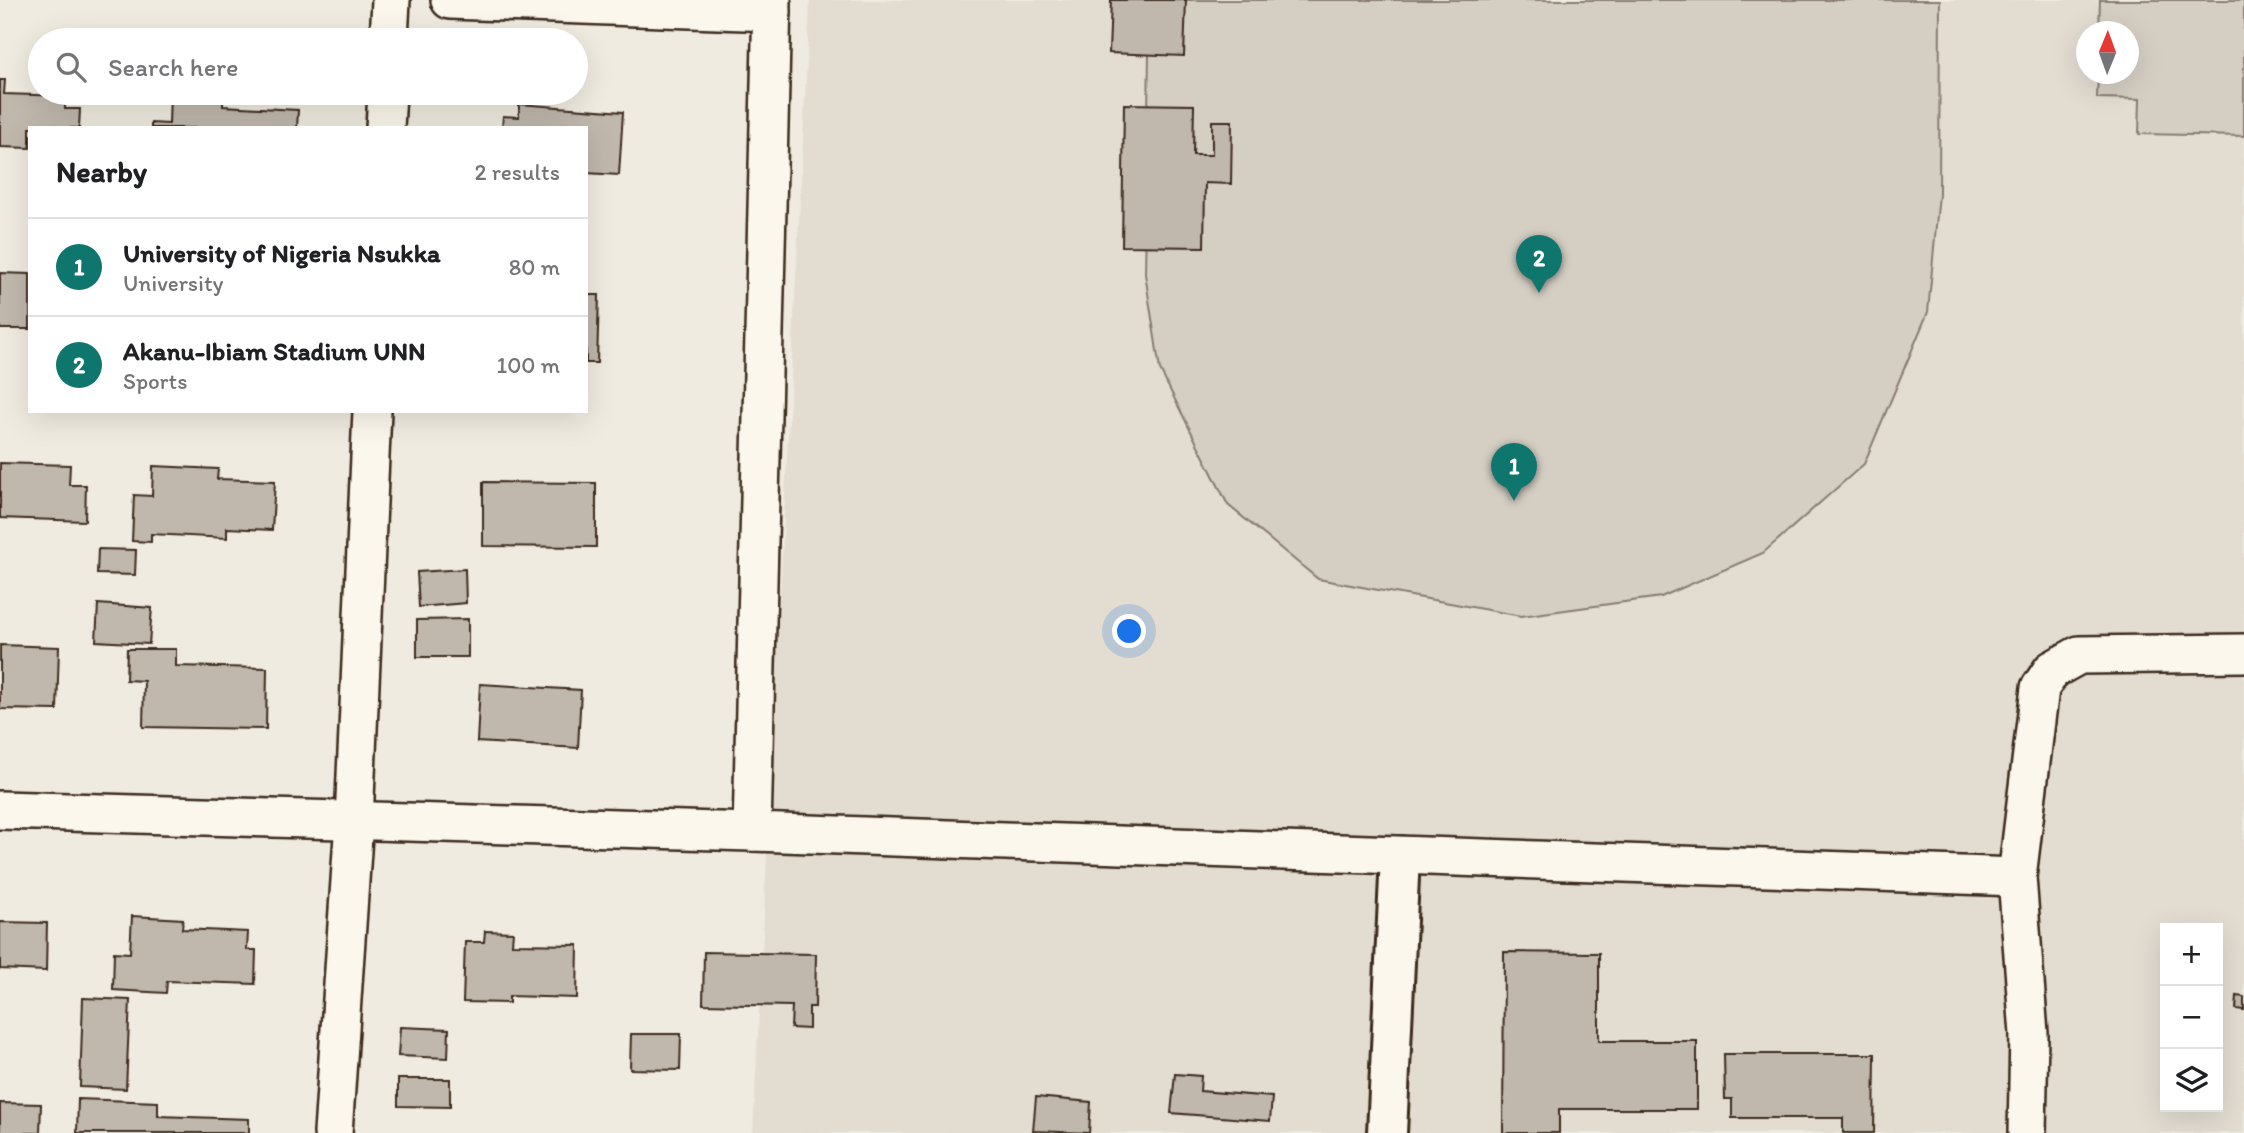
<!DOCTYPE html>
<html lang="en">
<head>
<meta charset="utf-8">
<style>
	:root { --surface:#fff; --page:#f6f6f6; --text:#202124; --muted:#757577; --line:#e0e0e0; --accent:#0f766e }
	body { margin:0; font-family:Itim,sans-serif; background:var(--page); color:var(--text) }
	.controls { position:absolute; right:21px; bottom:21px; display:grid; overflow:hidden; border-radius:0px; box-shadow:0 7px 28px #0002 }
	.controls button { width:63px; height:63px; display:grid; place-items:center; padding:0; border:0; border-bottom:2px solid var(--line); background:var(--surface); color:var(--text); font:35px sans-serif }
	.compass { position:absolute; left:2076px; top:21px; width:63px; height:63px; border-radius:50%; background:var(--surface); box-shadow:0 7px 28px #0002; rotate:1deg }
	.you { position:absolute; left:1130px; top:632px; width:24px; height:24px; margin:-18px; border:5px solid #fff; border-radius:50%; background:#1a73e8; box-shadow:0 0 0 10px #1a73e833 }
	.badge { display:grid; place-items:center; width:46px; height:46px; border-radius:50%; background:var(--accent); color:#fff; font-size:23px; font-weight:700 }
	.pin { position:absolute; translate:-50% -58px; filter:drop-shadow(0 2px 4px #0008) }
	.pin::after { content:''; position:absolute; top:37px; width:24px; height:21px; background:inherit; clip-path:polygon(0 0,100% 0,50% 100%) }
	.list { margin:0; padding:0; list-style:none }
	h2 { display:flex; justify-content:space-between; align-items:center; height:91px; margin:0; padding:0 28px; font-size:30px }
	h2 small { font-size:23px; font-weight:400; color:var(--muted) }
	.list li { display:grid; grid-template-columns:46px 1fr auto; gap:21px; align-items:center; box-sizing:border-box; height:98px; padding:0 28px; border-top:2px solid var(--line) }
	.list b { display:block; font-size:26px; white-space:nowrap }
	.list p { margin:0; font-size:23px; white-space:nowrap; color:var(--muted) }
	.list em { font-size:23px; font-style:normal; color:var(--muted) }
	.icon { flex:none; width:38px; height:38px; fill:none; stroke:currentColor; stroke-width:2; stroke-linecap:round; stroke-linejoin:round }
	.map { position:relative; flex:none; width:2244px; height:1133px; overflow:hidden }
	.search { position:absolute; background:var(--surface); box-shadow:0 7px 28px #0002; left:28px; top:28px; width:560px; height:77px; display:flex; align-items:center; gap:18px; box-sizing:border-box; padding:0 24px; border-radius:38px; color:var(--muted); font-size:26px }
	.panel { position:absolute; background:var(--surface); box-shadow:0 7px 28px #0002; left:28px; top:126px; width:560px; height:287px; border-radius:0px }
	.map>svg:first-child { display:block }
	.built { fill:#e2dcd1; fill-rule:evenodd }
	.garden { fill:#d5cec3; stroke:#887c70; stroke-width:2 }
	.building { fill:#c0b8ad; stroke:#3b2a1e; stroke-width:2 }
	.lines { fill:none; stroke-linecap:round; stroke-linejoin:round }
	.street-casing { stroke:#3b2a1e; stroke-width:42 }
	.secondary-casing { stroke:#3b2a1e; stroke-width:44 }
	.street { stroke:#fbf7ec; stroke-width:37 }
	.secondary { stroke:#fbf7ec; stroke-width:38 }
</style>
</head>
<body>
<div class="map">
<svg width="2244" height="1133" viewBox="0 0 2244 1133">
	<rect width="100%" height="100%" fill="#f0ebe0"/>
	<filter id="ink" filterUnits="userSpaceOnUse"><feTurbulence type="fractalNoise" baseFrequency=".0143" numOctaves="2"/><feDisplacementMap in="SourceGraphic" scale="14" xChannelSelector="R" yChannelSelector="G"/><feConvolveMatrix kernelMatrix="1 2 1 2 8 2 1 2 1" color-interpolation-filters="sRGB"/></filter>
	<g filter="url(#ink)">
		<path class="built" d="M810 0H2244V1133H753ZM2086 32H2128V74H2086ZM2165 928H2218V1107H2165Z"/>
		<g class="garden">
			<polygon points="1150,0 1940,0 1939,194 1928,312 1864,464 1763,553 1661,597 1521,616 1318,579 1228,505 1160,370 1145,274"/>
			<polygon points="2100,0 2244,0 2244,136 2139,134 2140,99 2097,98 2098,74 2128,74 2128,32 2099,31"/>
		</g>
		<g class="building">
			<polygon points="1111,0 1186,0 1184,56 1109,53"/>
			<polygon points="0,80 5,80 4,94 65,96 65,109 80,109 79,128 30,128 30,148 0,147"/>
			<polygon points="170,94 223,96 223,106 298,110 297,128 151,128 151,123 169,124"/>
			<polygon points="519,104 623,112 619,175 586,173 586,128 502,128 503,116 519,117"/>
			<polygon points="1124,104 1194,105 1193,155 1212,155 1212,121 1232,121 1231,184 1205,183 1204,247 1122,246"/>
			<polygon points="0,273 30,274 30,329 0,329"/>
			<polygon points="586,295 599,295 597,363 586,363"/>
			<polygon points="0,463 70,465 69,485 86,485 85,521 0,518"/>
			<polygon points="153,466 218,469 217,479 275,481 272,530 227,528 227,538 151,534 151,542 132,541 134,495 152,496"/>
			<polygon points="483,482 596,483 596,547 483,546"/>
			<polygon points="98,549 136,550 135,575 97,574"/>
			<polygon points="465,569 466,603 419,607 417,572"/>
			<polygon points="98,604 152,608 149,644 96,641"/>
			<polygon points="468,619 468,657 417,657 417,620"/>
			<polygon points="0,645 59,647 57,710 0,709"/>
			<polygon points="127,649 176,649 176,666 267,668 266,729 143,727 144,681 126,680"/>
			<polygon points="480,684 581,690 578,748 477,742"/>
			<polygon points="132,916 183,919 182,929 248,932 247,950 256,950 255,984 167,981 166,993 113,990 114,952 130,953"/>
			<polygon points="0,922 47,923 46,971 0,969"/>
			<polygon points="485,931 513,932 512,944 578,945 577,998 509,996 509,1003 463,1002 465,942 484,942"/>
			<polygon points="704,952 816,954 815,1007 809,1007 809,1029 791,1028 792,1006 703,1004"/>
			<polygon points="1504,952 1599,953 1599,1041 1697,1041 1697,1109 1559,1109 1559,1133 1503,1133"/>
			<polygon points="2237,996 2244,997 2244,1010 2236,1009"/>
			<polygon points="83,998 130,1000 126,1089 80,1087"/>
			<polygon points="400,1027 449,1029 448,1058 398,1056"/>
			<polygon points="631,1034 681,1034 680,1070 630,1069"/>
			<polygon points="1724,1054 1875,1054 1874,1133 1843,1133 1843,1118 1732,1118 1732,1099 1725,1099"/>
			<polygon points="1175,1074 1201,1076 1200,1091 1272,1097 1270,1121 1171,1113"/>
			<polygon points="398,1079 450,1079 450,1107 398,1106"/>
			<polygon points="1036,1097 1091,1102 1089,1133 1033,1131"/>
			<polygon points="78,1099 158,1102 158,1116 249,1119 249,1133 77,1133"/>
			<polygon points="0,1103 41,1104 40,1133 0,1133"/>
		</g>
		<g class="lines">
			<defs>
				<g id="street">
					<polyline points="450,0 772,12"/>
					<polyline points="772,0 752,832 2017,877"/>
					<polyline points="389,40 391,0"/>
					<polyline points="385,128 387,93"/>
					<polyline points="0,810 752,832"/>
					<polyline points="333,1133 354,821 372,411"/>
					<polyline points="2027,1133 2029,1034 2017,877 2040,688 2052,670 2079,655 2244,653"/>
				</g>
				<polyline id="secondary" points="1387,1133 1400,856"/>
			</defs>
			<use href="#street" class="street-casing"/>
			<use href="#secondary" class="secondary-casing"/>
			<use href="#street" class="street"/>
			<use href="#secondary" class="secondary"/>
		</g>
	</g>
</svg>
<div class="controls">
<button>+</button>
<button>−</button>
<button><svg class="icon" aria-label="layers" viewBox="0 0 24 24"><path d="M12 4l9 5-9 5-9-5zM3 14l9 5 9-5"/></svg></button>
</div>
<svg class="compass" viewBox="-18 -18 36 36"><path d="M0-13l5 13h-10z" fill="#e53935"/><path d="M0 13l5-13h-10z" fill="#757577"/></svg>
<div class="you"></div>
<div class="pin badge" style="left:1514px;top:501px">1</div>
<div class="pin badge" style="left:1539px;top:293px">2</div>
<div class="search"><svg class="icon" aria-label="search" viewBox="0 0 24 24"><circle cx="10" cy="10" r="6"/><path d="M15 15l6 6"/></svg>Search here</div>
<section class="panel">
<h2>Nearby<small>2 results</small></h2>
<ul class="list">
<li><span class="badge">1</span><div><b>University of Nigeria Nsukka</b><p>University</p></div><em>80 m</em></li>
<li><span class="badge">2</span><div><b>Akanu-Ibiam Stadium UNN</b><p>Sports</p></div><em>100 m</em></li>
</ul>
</section>
</div>
</body>
</html>
